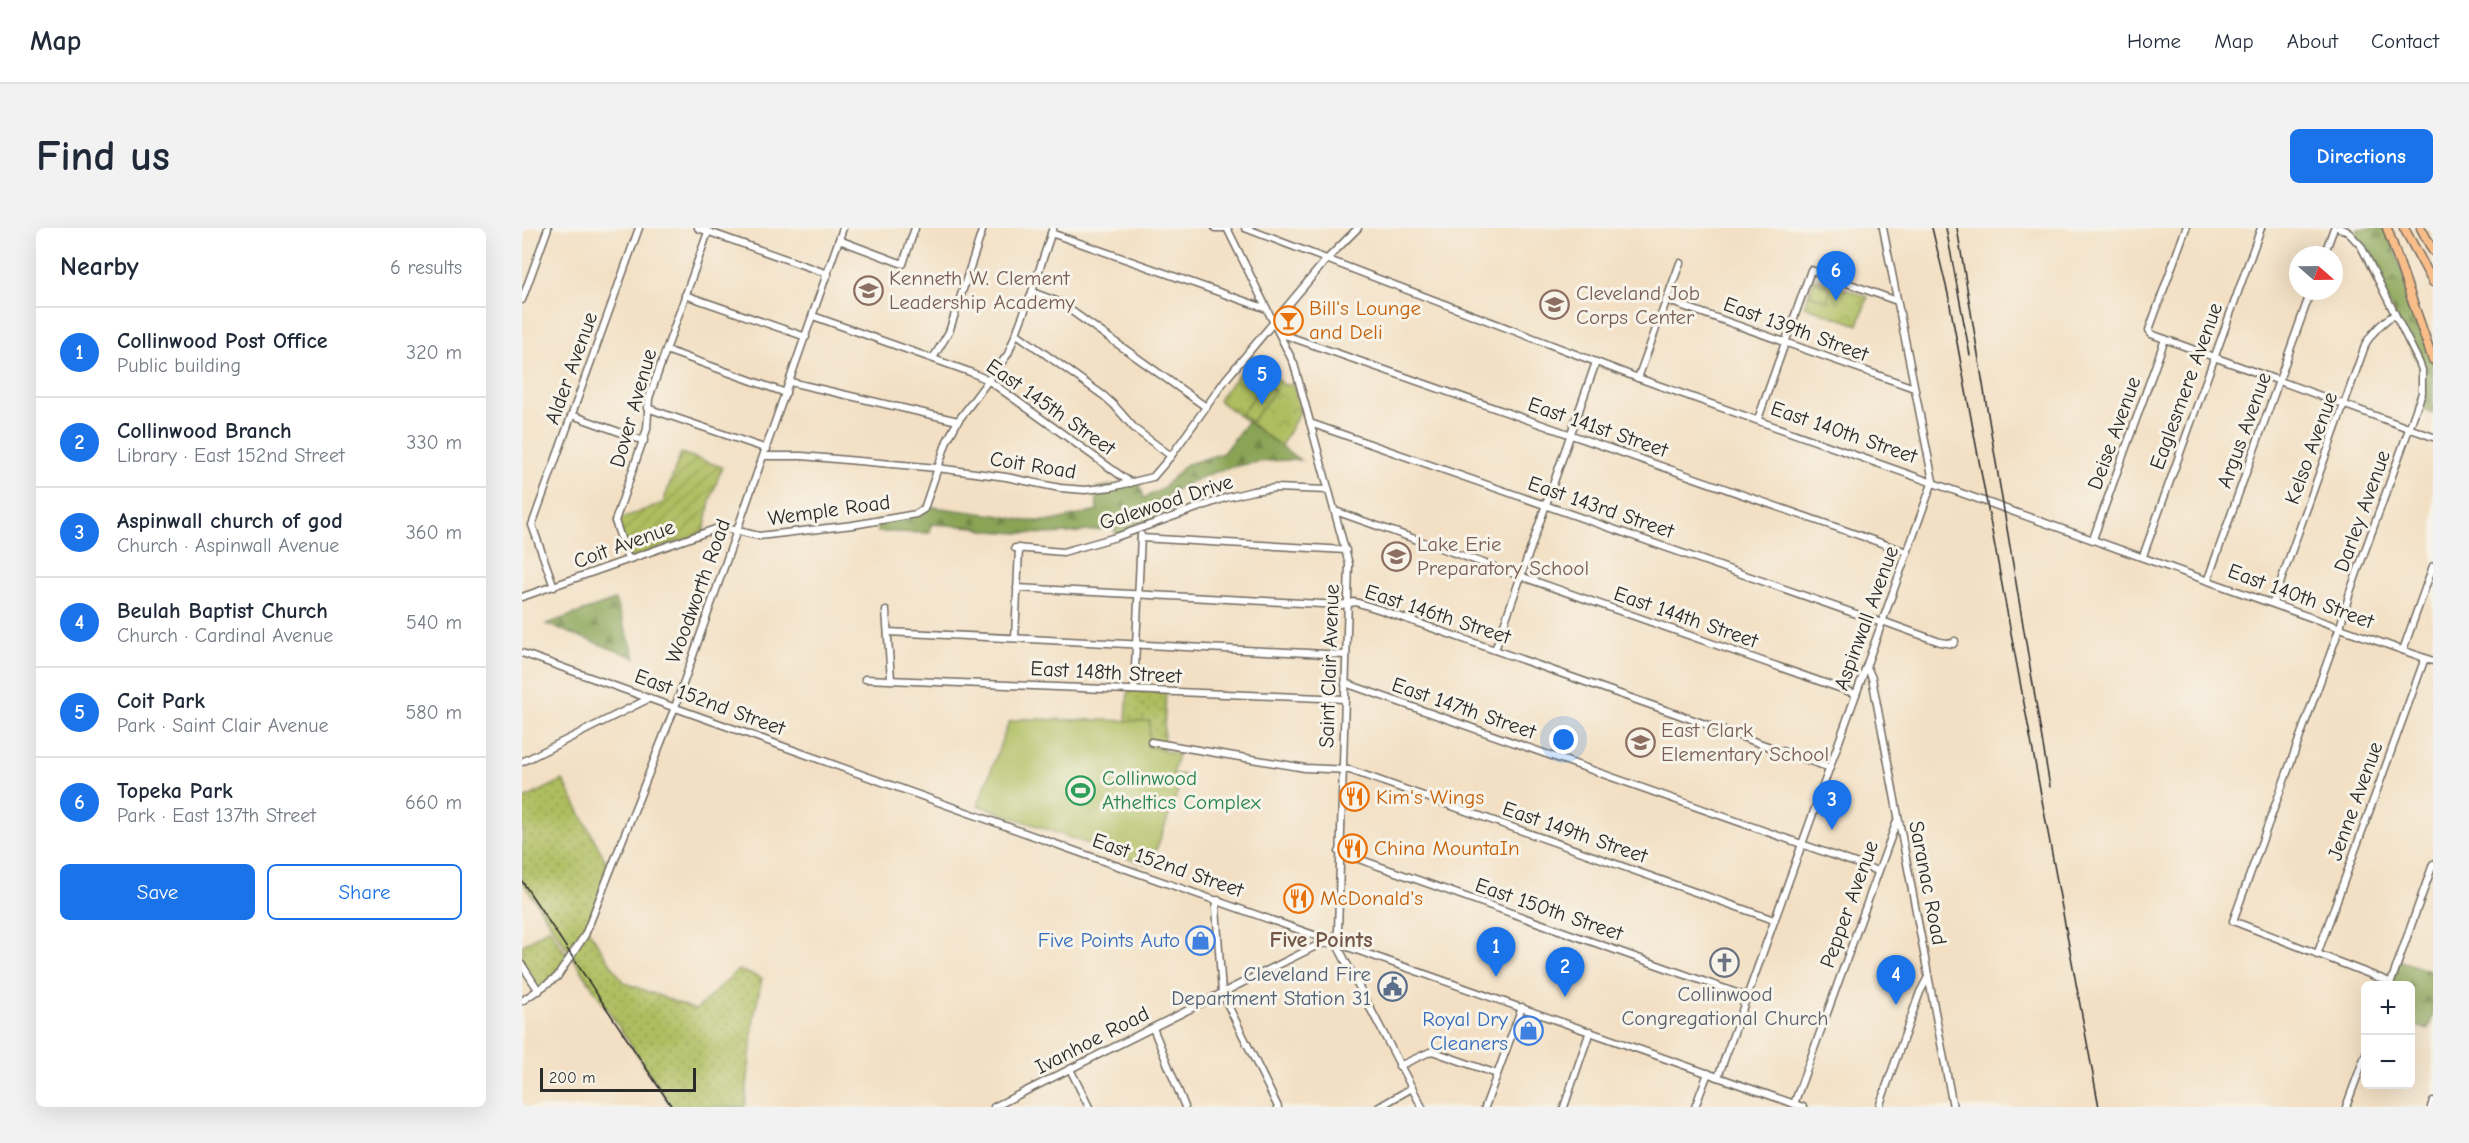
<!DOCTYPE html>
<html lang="en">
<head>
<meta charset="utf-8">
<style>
	:root { --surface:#fff; --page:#f2f2f3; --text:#1f2937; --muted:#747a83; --line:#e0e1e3; --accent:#1a73e8 }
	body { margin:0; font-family:"Comic Neue",sans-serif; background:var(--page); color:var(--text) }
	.controls { position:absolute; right:18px; bottom:18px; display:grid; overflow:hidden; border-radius:9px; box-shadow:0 6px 24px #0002 }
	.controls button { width:54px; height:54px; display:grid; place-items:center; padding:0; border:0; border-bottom:2px solid var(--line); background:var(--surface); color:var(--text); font:30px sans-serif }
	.compass { position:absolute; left:1767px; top:18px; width:54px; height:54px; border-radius:50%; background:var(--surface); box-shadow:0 6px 24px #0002; rotate:110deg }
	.scale { position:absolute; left:18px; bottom:15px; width:156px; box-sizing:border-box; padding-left:6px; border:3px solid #2b2b2b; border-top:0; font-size:16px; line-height:21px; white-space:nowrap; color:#2b2b2b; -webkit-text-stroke:4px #f7f3e8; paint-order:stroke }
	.you { position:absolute; left:1042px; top:512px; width:21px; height:21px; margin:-15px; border:4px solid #fff; border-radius:50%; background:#1a73e8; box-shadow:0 0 0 9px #1a73e833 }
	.badge { display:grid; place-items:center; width:39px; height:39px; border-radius:50%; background:var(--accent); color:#fff; font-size:20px; font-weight:700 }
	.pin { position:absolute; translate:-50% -50px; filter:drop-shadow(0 2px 3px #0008) }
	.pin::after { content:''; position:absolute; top:32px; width:21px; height:18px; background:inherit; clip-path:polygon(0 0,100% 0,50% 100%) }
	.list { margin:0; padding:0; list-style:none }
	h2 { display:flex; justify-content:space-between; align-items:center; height:78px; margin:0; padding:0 24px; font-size:26px }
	h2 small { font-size:20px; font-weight:400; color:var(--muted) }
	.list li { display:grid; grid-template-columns:39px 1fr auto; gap:18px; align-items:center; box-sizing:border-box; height:90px; padding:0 24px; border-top:2px solid var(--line) }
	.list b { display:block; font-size:22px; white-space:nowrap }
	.list p { margin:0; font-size:20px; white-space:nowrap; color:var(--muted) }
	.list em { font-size:20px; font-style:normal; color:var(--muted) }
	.actions { display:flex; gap:12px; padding:18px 24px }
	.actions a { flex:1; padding:14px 0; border:2px solid var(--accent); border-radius:9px; text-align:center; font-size:21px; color:var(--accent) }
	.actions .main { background:var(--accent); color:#fff }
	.map { position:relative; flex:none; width:1911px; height:879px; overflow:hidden; border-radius:9px }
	header { display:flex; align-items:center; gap:36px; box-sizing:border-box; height:84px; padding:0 30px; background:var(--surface); border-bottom:2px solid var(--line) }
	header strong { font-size:28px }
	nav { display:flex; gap:33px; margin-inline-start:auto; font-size:21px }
	.intro { display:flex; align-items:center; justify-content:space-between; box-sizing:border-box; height:144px; padding:0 36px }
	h1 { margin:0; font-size:42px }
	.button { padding:15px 27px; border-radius:9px; background:var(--accent); color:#fff; font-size:21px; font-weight:700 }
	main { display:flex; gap:36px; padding:0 36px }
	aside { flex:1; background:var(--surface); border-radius:9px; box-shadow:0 6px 24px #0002 }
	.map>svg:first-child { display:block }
	.grass { fill:url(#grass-dots); stroke:#6c7445; stroke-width:1.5 }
	.forest { fill:url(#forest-firs); stroke:#5a6840; stroke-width:1.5 }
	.park { fill:url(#park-crowns); stroke:#6c7445; stroke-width:1.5 }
	.garden { fill:url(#garden-furrows); stroke:#6c7445; stroke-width:1.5 }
	.pitch { fill:#aebd5f; stroke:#6c7445; stroke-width:1.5 }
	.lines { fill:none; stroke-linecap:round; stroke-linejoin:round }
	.minor-casing { stroke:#716a61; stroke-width:9 }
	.highway-casing { stroke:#716a61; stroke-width:11 }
	.minor { stroke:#fff; stroke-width:6 }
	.highway { stroke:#f8bd89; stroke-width:8 }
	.rail { stroke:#2b2b2b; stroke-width:1.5 }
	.labels { text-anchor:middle; stroke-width:6; stroke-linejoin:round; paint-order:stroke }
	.education-label { font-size:21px; fill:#785e54; stroke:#f7f3e8; text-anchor:start }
	.food-label { font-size:21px; fill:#c56008; stroke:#f7f3e8; text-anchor:start }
	.street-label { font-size:21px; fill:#2b2b2b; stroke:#f7f3e8 }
	.leisure-label { font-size:21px; fill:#27864d; stroke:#f7f3e8; text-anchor:start }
	.shop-label { font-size:21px; fill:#366cbe; stroke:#f7f3e8; text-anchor:end }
	.service-label { font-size:21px; fill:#4e5e75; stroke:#f7f3e8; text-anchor:end }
	.worship-label { font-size:21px; fill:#5b616d; stroke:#f7f3e8 }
	.neighbourhood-label { font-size:22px; font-weight:bold; fill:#725749; stroke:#f7f3e8 }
</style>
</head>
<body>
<header>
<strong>Map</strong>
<nav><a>Home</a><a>Map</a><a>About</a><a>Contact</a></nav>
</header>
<div class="intro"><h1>Find us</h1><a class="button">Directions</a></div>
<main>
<aside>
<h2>Nearby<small>6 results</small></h2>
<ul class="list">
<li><span class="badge">1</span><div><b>Collinwood Post Office</b><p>Public building</p></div><em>320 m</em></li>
<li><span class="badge">2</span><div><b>Collinwood Branch</b><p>Library · East 152nd Street</p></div><em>330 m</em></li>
<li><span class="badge">3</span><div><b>Aspinwall church of god</b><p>Church · Aspinwall Avenue</p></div><em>360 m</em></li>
<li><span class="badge">4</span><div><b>Beulah Baptist Church</b><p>Church · Cardinal Avenue</p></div><em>540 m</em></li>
<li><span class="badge">5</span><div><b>Coit Park</b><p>Park · Saint Clair Avenue</p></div><em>580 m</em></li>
<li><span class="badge">6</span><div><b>Topeka Park</b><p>Park · East 137th Street</p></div><em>660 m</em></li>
</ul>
<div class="actions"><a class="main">Save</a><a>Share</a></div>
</aside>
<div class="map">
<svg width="1911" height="879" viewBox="0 0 1911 879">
	<defs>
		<pattern id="grass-dots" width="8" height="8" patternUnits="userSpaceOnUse" patternTransform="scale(1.5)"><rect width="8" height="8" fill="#aebd5f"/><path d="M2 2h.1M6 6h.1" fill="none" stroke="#8e9a4f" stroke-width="1.8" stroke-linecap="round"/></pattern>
		<pattern id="forest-firs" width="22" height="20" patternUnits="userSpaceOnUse" patternTransform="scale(1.5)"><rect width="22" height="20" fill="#8aa456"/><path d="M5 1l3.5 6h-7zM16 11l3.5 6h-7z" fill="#718647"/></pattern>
		<pattern id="park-crowns" width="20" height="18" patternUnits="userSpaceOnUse" patternTransform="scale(1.5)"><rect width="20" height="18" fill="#aebd5f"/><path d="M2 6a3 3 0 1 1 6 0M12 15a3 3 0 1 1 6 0" fill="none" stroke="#8e9a4f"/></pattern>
		<pattern id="garden-furrows" width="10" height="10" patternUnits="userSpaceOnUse" patternTransform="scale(1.5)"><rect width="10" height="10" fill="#aebd5f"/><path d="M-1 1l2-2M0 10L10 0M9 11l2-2" fill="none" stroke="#8e9a4f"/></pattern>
	</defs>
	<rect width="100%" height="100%" fill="#f7f3e8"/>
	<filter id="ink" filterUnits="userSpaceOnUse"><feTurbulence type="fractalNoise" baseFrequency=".0167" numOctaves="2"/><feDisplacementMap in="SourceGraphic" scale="12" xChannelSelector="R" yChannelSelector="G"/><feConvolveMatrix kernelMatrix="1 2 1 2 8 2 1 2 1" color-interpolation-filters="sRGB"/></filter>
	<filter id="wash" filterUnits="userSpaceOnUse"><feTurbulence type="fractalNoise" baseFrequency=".008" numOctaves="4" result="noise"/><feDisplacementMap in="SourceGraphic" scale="24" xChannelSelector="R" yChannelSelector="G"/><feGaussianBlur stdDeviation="1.35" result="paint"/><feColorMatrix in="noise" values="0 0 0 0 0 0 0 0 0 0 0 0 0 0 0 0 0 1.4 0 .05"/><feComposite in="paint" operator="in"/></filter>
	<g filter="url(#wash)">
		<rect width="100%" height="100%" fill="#f3e0c4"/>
		<g class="grass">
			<polygon points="606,462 644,464 641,522 626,519 604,493"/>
			<polygon points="41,552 88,641 65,700 101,754 174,782 216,742 240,750 232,789 223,879 150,879 0,653 0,572"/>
			<polygon points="27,700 48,732 17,763 0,737 0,718"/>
		</g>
		<g class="forest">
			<polygon points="1836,0 1865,0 1911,132 1911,185 1895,179 1900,165 1900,142 1833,9"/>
			<path d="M725 194 778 232C727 231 689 241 645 267L644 291 594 309 592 299C546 308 508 307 461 302L453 299 409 296 408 305 356 304 355 293 394 286 404 278 480 288 504 293H530L575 283 574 260 617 253 622 270 639 262 663 237 701 225Z"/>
			<polygon points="93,372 114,430 24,396"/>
			<polygon points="1877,732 1905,742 1911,742 1911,787 1906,802 1889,796 1888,758 1867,758"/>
		</g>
		<g class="park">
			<polygon points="1292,50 1346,69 1336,97 1282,78"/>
			<polygon points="732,127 748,150 752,148 762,157 771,156 779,182 759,218 696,172"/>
		</g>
		<polygon class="garden" points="159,225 200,239 188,273 182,305 106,331 93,293 141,275"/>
		<g class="pitch">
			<polygon points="1292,53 1309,60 1305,73 1287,66"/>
			<polygon points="742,155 753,163 729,194 719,186"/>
			<polygon points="501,491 628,493 626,519 656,526 651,546 662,547 628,638 456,577 487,494"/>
		</g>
	</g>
	<g filter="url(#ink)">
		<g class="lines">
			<defs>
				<g id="minor">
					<polyline points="176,0 306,46"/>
					<polyline points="693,0 703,0"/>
					<polyline points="705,0 772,136 827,336 816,703 813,713 900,879"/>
					<polyline points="723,0 1116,150 1911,433"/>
					<polyline points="1664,0 1627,102 1629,106 1911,209"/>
					<polyline points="1817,0 1825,3 1839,18 1897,134 1900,142 1900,165 1828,364 1818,399 1711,693 1868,754"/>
					<polyline points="529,5 745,81"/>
					<polyline points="317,12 381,36 393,0"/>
					<polyline points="1802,27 1812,0"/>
					<polyline points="510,64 537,74 684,179"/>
					<polyline points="163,67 284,109"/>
					<polyline points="0,72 26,0"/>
					<polyline points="1144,72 1392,160"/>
					<polyline points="291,88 448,144 466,152 609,255"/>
					<polyline points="757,105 1385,324"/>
					<polyline points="495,106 582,168 592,177 613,201 649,228"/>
					<polyline points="144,122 264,165"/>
					<polyline points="411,130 427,104 461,0"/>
					<polyline points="1116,150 1158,35"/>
					<polyline points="268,154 436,193"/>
					<polyline points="125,180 245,221"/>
					<polyline points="50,187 122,213"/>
					<polyline points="1236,191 1289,42 1375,73"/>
					<polyline points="788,195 1360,395"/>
					<polyline points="242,228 280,228 415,240 484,249 538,260 563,262 590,259 631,249 649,228 704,151 804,32 836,0"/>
					<polyline points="813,283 1334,466"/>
					<polyline points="619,310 824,322"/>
					<polyline points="1571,311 1643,111"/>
					<polyline points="493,320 541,324 594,309 703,270 731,263 753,260 806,262"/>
					<polyline points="1621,328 1739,0"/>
					<polyline points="106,331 93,293 125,201 127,170 186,4"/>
					<polyline points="1686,351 1789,63"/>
					<polyline points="32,359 10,297 117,0"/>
					<polyline points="495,360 819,377 833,374 859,382 1308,540"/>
					<polyline points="0,369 199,299 237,308 331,297 394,286 402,281 425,213 436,193 486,126 510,64 531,0"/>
					<path d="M1751 375 1844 115C1852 102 1860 94 1873 86"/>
					<polyline points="364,383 369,451"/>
					<polyline points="1360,393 1418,414 1431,416 1433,413"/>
					<polyline points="366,404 824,427"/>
					<polyline points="493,410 497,320"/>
					<polyline points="973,422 1074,134"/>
					<polyline points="1881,422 1911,338"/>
					<polyline points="0,425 570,629 1281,879"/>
					<polyline points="1345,439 1350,450 1431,879"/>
					<polyline points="343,451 823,471"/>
					<polyline points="823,455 1356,643"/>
					<polyline points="612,462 619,307"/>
					<polyline points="629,514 783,540 828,542 1252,692"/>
					<polyline points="0,534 128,470"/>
					<polyline points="817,624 1226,769"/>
					<polyline points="696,672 694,679 700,765 756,879"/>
					<polyline points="1795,727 1903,430"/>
					<polyline points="0,737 17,763"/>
					<polyline points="1868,757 1911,636"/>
					<polyline points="0,773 35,749 63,707 153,479 321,0"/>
					<polyline points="631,800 663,879"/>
					<polyline points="877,838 910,823 975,846"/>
					<polyline points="548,841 567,879"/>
					<polyline points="1196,849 1411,253 1361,0"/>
					<polyline points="1272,876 1376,590"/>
					<polyline points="472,879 794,718 813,713"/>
					<polyline points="857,879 890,860"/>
					<polyline points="963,879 1000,779"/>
					<polyline points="1042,879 1068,803"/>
					<polyline points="1173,879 1186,845"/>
					<polyline points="1357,879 1398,764 1406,749"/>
					<polyline points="1824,879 1844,825"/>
					<polyline points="1909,879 1911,873"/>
				</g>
				<g id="highway">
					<polyline points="1865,0 1911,132"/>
					<polyline points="1882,0 1911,54"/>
					<polyline points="1899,0 1911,23"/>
				</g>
			</defs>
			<use href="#minor" class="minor-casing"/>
			<use href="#highway" class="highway-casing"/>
			<use href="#minor" class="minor"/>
			<use href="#highway" class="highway"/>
			<g class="rail">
				<polyline points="1410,0 1426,66 1577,879"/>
				<polyline points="1424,0 1448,127"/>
				<polyline points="1435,0 1528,559"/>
				<polyline points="0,653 150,879"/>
			</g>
		</g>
	</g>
	<defs>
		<symbol id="school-ring" viewBox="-11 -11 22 22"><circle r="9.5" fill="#f7f3e8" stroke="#8d6e63" stroke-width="1.5"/><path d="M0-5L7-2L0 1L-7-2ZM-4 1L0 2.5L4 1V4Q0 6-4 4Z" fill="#8d6e63"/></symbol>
		<symbol id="bar-ring" viewBox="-11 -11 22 22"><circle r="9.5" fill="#f7f3e8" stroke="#e8710a" stroke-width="1.5"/><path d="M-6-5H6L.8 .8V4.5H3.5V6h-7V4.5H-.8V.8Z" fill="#e8710a"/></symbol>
		<symbol id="stadium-ring" viewBox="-11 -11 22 22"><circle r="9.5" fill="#f7f3e8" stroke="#2e9e5b" stroke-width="1.5"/><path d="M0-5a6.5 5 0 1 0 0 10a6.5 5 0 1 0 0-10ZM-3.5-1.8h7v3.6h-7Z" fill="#2e9e5b"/></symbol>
		<symbol id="restaurant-ring" viewBox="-11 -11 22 22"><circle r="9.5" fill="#f7f3e8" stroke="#e8710a" stroke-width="1.5"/><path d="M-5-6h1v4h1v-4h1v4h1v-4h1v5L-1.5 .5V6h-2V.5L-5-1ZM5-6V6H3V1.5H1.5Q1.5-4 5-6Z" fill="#e8710a"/></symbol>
		<symbol id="shop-ring" viewBox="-11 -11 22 22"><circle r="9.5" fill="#f7f3e8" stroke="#3f7fe0" stroke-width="1.5"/><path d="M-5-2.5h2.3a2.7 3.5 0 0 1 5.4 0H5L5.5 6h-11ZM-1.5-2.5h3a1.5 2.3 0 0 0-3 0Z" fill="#3f7fe0"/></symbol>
		<symbol id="church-ring" viewBox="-11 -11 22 22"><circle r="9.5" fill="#f7f3e8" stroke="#6b7280" stroke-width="1.5"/><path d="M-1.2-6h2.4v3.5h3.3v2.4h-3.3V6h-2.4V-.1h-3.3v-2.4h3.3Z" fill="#6b7280"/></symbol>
		<symbol id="civic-ring" viewBox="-11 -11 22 22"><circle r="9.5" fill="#f7f3e8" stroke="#5c6f8a" stroke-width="1.5"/><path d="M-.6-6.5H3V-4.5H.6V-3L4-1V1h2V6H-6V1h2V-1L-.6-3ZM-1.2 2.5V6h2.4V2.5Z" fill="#5c6f8a"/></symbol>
	</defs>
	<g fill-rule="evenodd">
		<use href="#school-ring" x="330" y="46" width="33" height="33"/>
		<use href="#school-ring" x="1016" y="60" width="33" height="33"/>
		<use href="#bar-ring" x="750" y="76" width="33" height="33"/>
		<use href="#school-ring" x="858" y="312" width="33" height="33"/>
		<use href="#school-ring" x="1102" y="498" width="33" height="33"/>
		<use href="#stadium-ring" x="542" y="546" width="33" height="33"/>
		<use href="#restaurant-ring" x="816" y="552" width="33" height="33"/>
		<use href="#restaurant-ring" x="814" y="604" width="33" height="33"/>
		<use href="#restaurant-ring" x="760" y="654" width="33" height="33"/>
		<use href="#shop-ring" x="662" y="696" width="33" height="33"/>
		<use href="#church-ring" x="1186" y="718" width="33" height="33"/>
		<use href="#civic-ring" x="854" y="742" width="33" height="33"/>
		<use href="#shop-ring" x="990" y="786" width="33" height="33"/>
	</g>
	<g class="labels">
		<g class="education-label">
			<text x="367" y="57">Kenneth W. Clement<tspan x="367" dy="24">Leadership Academy</tspan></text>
			<text x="1054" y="72">Cleveland Job<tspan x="1054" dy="24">Corps Center</tspan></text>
			<text x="895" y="323">Lake Erie<tspan x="895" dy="24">Preparatory School</tspan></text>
			<text x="1139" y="509">East Clark<tspan x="1139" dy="24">Elementary School</tspan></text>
		</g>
		<g class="food-label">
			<text x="787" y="87">Bill's Lounge<tspan x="787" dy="24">and Deli</tspan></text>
			<text x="854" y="576">Kim's Wings</text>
			<text x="852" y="627">China MountaIn</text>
			<text x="798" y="677">McDonald's</text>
		</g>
		<g class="street-label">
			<text transform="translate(1274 101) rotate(20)" y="7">East 139th Street</text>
			<text transform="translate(49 140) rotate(-70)" y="7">Alder Avenue</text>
			<text transform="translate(1664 158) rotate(-70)" y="7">Eaglesmere Avenue</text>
			<text transform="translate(529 179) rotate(35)" y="7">East 145th Street</text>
			<text transform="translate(111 180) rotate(-74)" y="7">Dover Avenue</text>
			<text transform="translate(1076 199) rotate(19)" y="7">East 141st Street</text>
			<text transform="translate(1722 202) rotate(-70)" y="7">Argus Avenue</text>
			<text transform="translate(1322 204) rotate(19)" y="7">East 140th Street</text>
			<text transform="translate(1592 205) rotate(-70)" y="7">Deise Avenue</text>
			<text transform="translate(1789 220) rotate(-70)" y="7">Kelso Avenue</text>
			<text transform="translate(511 237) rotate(9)" y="7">Coit Road</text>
			<text transform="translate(644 274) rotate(-18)" y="7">Galewood Drive</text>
			<text transform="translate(1079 279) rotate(19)" y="7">East 143rd Street</text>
			<text transform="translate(307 282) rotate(-8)" y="7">Wemple Road</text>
			<text transform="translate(1840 283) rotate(-70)" y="7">Darley Avenue</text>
			<text transform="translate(102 316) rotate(-20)" y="7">Coit Avenue</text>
			<text transform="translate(176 363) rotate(-70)" y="7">Woodworth Road</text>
			<text transform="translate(1779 368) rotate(20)" y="7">East 140th Street</text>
			<text transform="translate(916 386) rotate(18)" y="7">East 146th Street</text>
			<text transform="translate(1164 389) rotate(19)" y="7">East 144th Street</text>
			<text transform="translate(1344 390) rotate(-70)" y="7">Aspinwall Avenue</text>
			<text transform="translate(807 438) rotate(-88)" y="7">Saint Clair Avenue</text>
			<text transform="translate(584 444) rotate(3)" y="7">East 148th Street</text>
			<text transform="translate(188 474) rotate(20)" y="7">East 152nd Street</text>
			<text transform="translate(942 480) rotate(19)" y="7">East 147th Street</text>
			<text transform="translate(1833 573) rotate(-70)" y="7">Jenne Avenue</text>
			<text transform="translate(1053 604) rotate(19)" y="7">East 149th Street</text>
			<text transform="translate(646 637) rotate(19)" y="7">East 152nd Street</text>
			<text transform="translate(1406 655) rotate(79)" y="7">Saranac Road</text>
			<text transform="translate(1327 676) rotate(-70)" y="7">Pepper Avenue</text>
			<text transform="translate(1027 681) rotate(19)" y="7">East 150th Street</text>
			<text transform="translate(570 812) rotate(-27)" y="7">Ivanhoe Road</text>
		</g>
		<g class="leisure-label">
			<text x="580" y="557">Collinwood<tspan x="580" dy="24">Atheltics Complex</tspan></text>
		</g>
		<g class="shop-label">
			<text x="658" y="719">Five Points Auto</text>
			<text x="986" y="798">Royal Dry<tspan x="986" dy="24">Cleaners</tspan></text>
		</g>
		<g class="service-label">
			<text x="849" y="753">Cleveland Fire<tspan x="849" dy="24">Department Station 31</tspan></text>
		</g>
		<g class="worship-label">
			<text x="1203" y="773">Collinwood<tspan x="1203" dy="24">Congregational Church</tspan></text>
		</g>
		<g class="neighbourhood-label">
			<text x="799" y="719">Five Points</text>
		</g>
	</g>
</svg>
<div class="controls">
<button>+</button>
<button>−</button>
</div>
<svg class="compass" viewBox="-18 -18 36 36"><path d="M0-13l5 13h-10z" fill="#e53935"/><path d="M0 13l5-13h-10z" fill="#747a83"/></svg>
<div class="scale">200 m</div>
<div class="you"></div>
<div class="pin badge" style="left:974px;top:749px">1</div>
<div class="pin badge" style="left:1043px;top:769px">2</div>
<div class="pin badge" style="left:1310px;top:602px">3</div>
<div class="pin badge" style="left:1374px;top:777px">4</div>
<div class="pin badge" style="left:740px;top:177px">5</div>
<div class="pin badge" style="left:1314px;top:73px">6</div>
</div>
</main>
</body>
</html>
